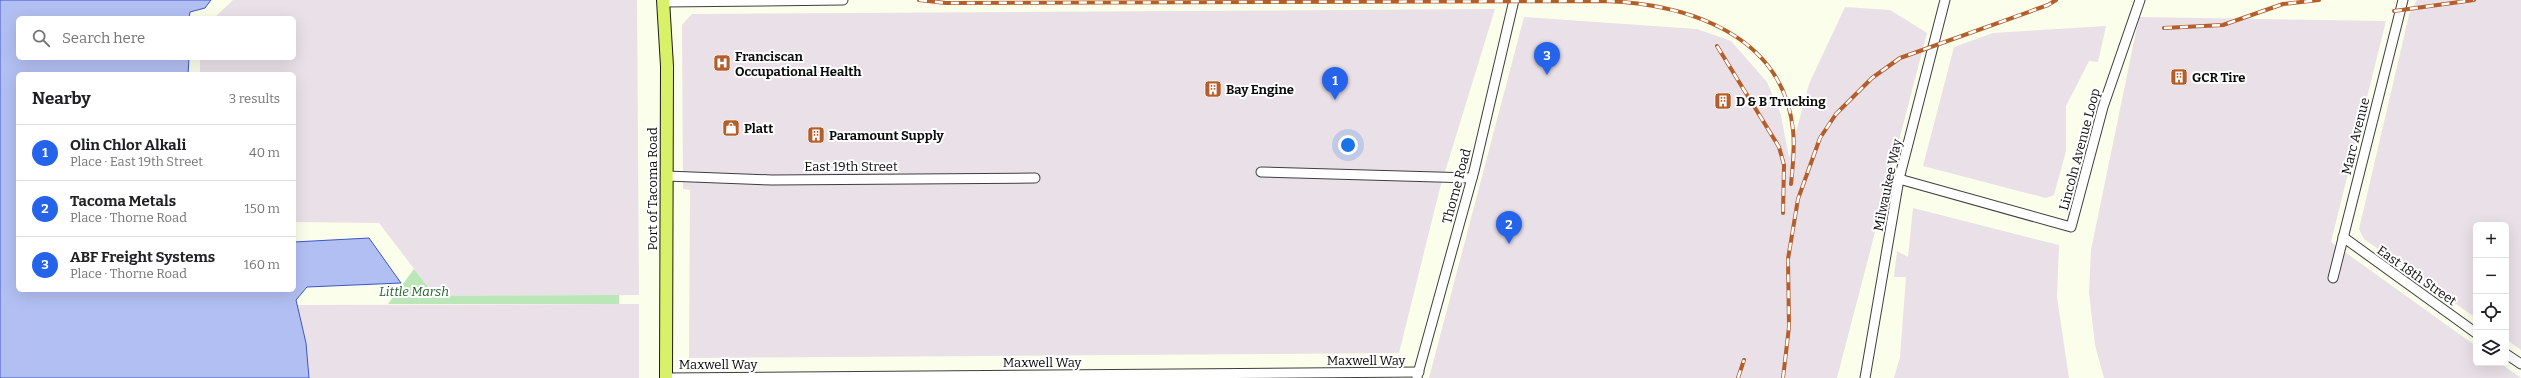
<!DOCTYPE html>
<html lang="en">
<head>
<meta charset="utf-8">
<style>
	:root { --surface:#fff; --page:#f2f2f2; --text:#202124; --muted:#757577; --line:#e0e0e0; --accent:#2563eb }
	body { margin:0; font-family:Bitter,serif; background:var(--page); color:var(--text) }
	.controls { position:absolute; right:12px; bottom:12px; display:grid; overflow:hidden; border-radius:6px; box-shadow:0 4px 16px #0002 }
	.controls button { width:36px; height:36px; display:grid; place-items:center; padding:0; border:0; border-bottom:1px solid var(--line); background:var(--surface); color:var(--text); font:20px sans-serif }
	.you { position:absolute; left:1348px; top:145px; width:14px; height:14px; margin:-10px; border:3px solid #fff; border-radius:50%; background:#1a73e8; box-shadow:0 0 0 6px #1a73e833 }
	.badge { display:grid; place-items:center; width:26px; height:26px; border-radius:50%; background:var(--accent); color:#fff; font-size:13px; font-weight:700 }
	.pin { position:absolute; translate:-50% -33px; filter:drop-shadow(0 1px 2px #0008) }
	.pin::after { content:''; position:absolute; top:21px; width:14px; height:12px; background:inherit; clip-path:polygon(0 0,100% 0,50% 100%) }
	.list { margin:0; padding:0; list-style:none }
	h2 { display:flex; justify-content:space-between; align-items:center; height:52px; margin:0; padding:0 16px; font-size:17px }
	h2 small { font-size:13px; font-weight:400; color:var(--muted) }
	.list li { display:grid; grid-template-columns:26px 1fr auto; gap:12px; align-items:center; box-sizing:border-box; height:56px; padding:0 16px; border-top:1px solid var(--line) }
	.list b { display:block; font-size:15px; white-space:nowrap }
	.list p { margin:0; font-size:13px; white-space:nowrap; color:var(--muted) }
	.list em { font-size:13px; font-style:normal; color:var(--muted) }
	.icon { flex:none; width:22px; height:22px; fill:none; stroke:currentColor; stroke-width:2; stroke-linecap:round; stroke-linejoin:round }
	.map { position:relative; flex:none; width:2521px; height:378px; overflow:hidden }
	.search { position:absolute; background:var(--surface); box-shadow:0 4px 16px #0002; left:16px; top:16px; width:280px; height:44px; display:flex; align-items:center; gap:10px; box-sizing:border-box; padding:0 14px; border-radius:6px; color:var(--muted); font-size:15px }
	.panel { position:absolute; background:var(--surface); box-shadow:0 4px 16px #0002; left:16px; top:72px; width:280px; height:220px; border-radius:6px }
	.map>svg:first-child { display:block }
	.industrial { fill:#eae0e7 }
	.green { fill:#bbe6b7 }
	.water { fill:#b2bff2; stroke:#3d56c6 }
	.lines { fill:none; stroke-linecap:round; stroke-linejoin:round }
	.minor-casing { stroke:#3e3e3e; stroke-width:11 }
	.major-casing { stroke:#1c1c1c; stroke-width:14 }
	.minor { stroke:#fff; stroke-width:9 }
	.major { stroke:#d9f168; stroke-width:12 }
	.rail-casing { stroke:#b45e2b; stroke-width:4 }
	.rail { stroke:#fff; stroke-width:2.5; stroke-dasharray:8; stroke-linecap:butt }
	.labels { text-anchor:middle; stroke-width:4; stroke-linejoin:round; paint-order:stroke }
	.poi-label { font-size:13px; font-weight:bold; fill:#0b0b0b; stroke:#fff; text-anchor:start }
	.street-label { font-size:13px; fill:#0b0b0b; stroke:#fff }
	.park-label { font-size:13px; font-style:italic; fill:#205f2d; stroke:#fff }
</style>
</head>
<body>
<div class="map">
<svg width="2521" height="378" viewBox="0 0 2521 378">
	<rect width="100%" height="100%" fill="#fafeeb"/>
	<g class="industrial">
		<polygon points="233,0 637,0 639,295 435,296 379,223 294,222 294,74 200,74 200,58 294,58 294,18 214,18"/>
		<polygon points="2417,0 2521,0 2521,350 2506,339 2506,225 2476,225 2476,318 2364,239 2359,229 2409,15"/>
		<polygon points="1845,7 1890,10 1927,33 1837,378 1429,378 1524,17 1697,29 1731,41 1767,82 1781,115 1789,158 1809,84"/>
		<polygon points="1495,9 1440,188 1399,353 689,358 690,190 683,189 682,25 692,14"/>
		<polygon points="2139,17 2386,21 2331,242 2476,346 2476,363 2500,363 2521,378 2104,378 2095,345 2089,293 2091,250"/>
		<polygon points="2106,26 2098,62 2089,61 2066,106 2066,151 2054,195 2046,198 1923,166 1954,47 1993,33"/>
		<polygon points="1913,208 2059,245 2057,297 2069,378 1894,378 1900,357 1906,277 1894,277 1897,251 1908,257"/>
		<polygon points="639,304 639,378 309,378 306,343 297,305"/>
	</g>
	<polygon class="green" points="414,269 435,296 619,295 619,304 388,304"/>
	<polygon class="water" points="0,0 211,0 205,8 190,12 189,18 18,18 18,58 189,58 188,74 18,74 18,290 294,290 294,242 369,238 401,283 307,287 296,300 306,343 309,378 0,378"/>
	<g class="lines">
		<defs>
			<g id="minor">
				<polyline points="663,2 843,0"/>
				<polyline points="1261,172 1472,178"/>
				<polyline points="666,176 772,180 1035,178"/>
				<polyline points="1899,179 2071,227 2103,107 2140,0"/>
				<polyline points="2343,237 2476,333"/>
				<polyline points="2333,278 2403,0"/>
				<polyline points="2506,354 2521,364"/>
				<polyline points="1417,377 1474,171 1514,0"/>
				<polyline points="666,378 1419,372"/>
				<polyline points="1865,378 1899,179 1945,0"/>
			</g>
			<polyline id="major" points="663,0 667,66 666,378"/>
		</defs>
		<use href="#minor" class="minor-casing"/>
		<use href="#major" class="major-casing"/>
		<use href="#minor" class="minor"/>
		<use href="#major" class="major"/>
		<defs>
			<g id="rail">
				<path d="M919 0 946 3 1605 1C1687 4 1783 34 1793 130 1795 148 1793 166 1791 184"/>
				<polyline points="2394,11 2474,0"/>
				<polyline points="2164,28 2223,25 2283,4 2319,0"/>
				<polyline points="1717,46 1779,147 1784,165 1783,213"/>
				<polyline points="1738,378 1744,360"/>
				<polyline points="1783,378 1789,327 1788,259 1798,199 1820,138 1836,114 1872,78 1900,58 2048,5 2056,0"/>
			</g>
		</defs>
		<use href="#rail" class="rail-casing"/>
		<use href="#rail" class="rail"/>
	</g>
	<defs>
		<symbol id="hospital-square" viewBox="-11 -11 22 22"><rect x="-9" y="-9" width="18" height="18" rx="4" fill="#b45e2b" stroke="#fff"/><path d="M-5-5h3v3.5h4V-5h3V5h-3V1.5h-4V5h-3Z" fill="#fff"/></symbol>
		<symbol id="building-square" viewBox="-11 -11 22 22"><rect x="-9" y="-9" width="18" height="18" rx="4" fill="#b45e2b" stroke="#fff"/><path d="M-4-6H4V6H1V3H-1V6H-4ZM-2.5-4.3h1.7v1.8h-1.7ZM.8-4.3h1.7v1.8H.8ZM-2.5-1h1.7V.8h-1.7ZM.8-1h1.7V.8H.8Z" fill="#fff"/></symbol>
		<symbol id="shop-square" viewBox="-11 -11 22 22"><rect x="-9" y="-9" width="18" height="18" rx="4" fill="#b45e2b" stroke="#fff"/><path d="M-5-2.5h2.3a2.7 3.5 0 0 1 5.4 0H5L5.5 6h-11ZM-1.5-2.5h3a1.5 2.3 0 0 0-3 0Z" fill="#fff"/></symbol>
	</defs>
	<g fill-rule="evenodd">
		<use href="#hospital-square" x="712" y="53" width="20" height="20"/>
		<use href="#building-square" x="2169" y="67" width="20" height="20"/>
		<use href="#building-square" x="1203" y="79" width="20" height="20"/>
		<use href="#building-square" x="1713" y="91" width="20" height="20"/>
		<use href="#shop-square" x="721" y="118" width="20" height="20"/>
		<use href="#building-square" x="806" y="125" width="20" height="20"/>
	</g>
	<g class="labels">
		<g class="poi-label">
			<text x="735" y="61">Franciscan<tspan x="735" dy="15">Occupational Health</tspan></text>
			<text x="2192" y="82">GCR Tire</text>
			<text x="1226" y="94">Bay Engine</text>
			<text x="1736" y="106">D &amp; B Trucking</text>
			<text x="744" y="133">Platt</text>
			<text x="829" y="140">Paramount Supply</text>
		</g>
		<g class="street-label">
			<text transform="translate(2355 136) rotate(-76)" y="5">Marc Avenue</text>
			<text transform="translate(2079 149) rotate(-75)" y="5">Lincoln Avenue Loop</text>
			<text x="851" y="171">East 19th Street</text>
			<text transform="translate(1887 185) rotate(-78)" y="5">Milwaukee Way</text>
			<text transform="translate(1456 186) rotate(-75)" y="5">Thorne Road</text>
			<text transform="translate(652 189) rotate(-90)" y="5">Port of Tacoma Road</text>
			<text transform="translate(2417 275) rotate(35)" y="5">East 18th Street</text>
			<text x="1366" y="365">Maxwell Way</text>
			<text x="1042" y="367">Maxwell Way</text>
			<text x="718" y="369">Maxwell Way</text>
		</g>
		<g class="park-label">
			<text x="414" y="296">Little Marsh</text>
		</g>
	</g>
</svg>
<div class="controls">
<button>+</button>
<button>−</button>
<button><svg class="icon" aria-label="locate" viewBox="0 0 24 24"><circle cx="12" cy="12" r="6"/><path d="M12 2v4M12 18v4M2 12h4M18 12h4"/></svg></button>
<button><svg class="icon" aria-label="layers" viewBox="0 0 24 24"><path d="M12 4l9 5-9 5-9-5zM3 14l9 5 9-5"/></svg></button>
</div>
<div class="you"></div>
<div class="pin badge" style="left:1335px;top:100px">1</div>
<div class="pin badge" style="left:1509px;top:244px">2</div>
<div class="pin badge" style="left:1547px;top:75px">3</div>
<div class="search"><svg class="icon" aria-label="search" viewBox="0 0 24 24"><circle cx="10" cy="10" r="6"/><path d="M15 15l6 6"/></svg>Search here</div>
<section class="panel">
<h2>Nearby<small>3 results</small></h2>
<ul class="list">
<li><span class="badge">1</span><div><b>Olin Chlor Alkali</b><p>Place · East 19th Street</p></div><em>40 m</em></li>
<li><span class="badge">2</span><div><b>Tacoma Metals</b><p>Place · Thorne Road</p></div><em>150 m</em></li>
<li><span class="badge">3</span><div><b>ABF Freight Systems</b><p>Place · Thorne Road</p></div><em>160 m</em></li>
</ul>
</section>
</div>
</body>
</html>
